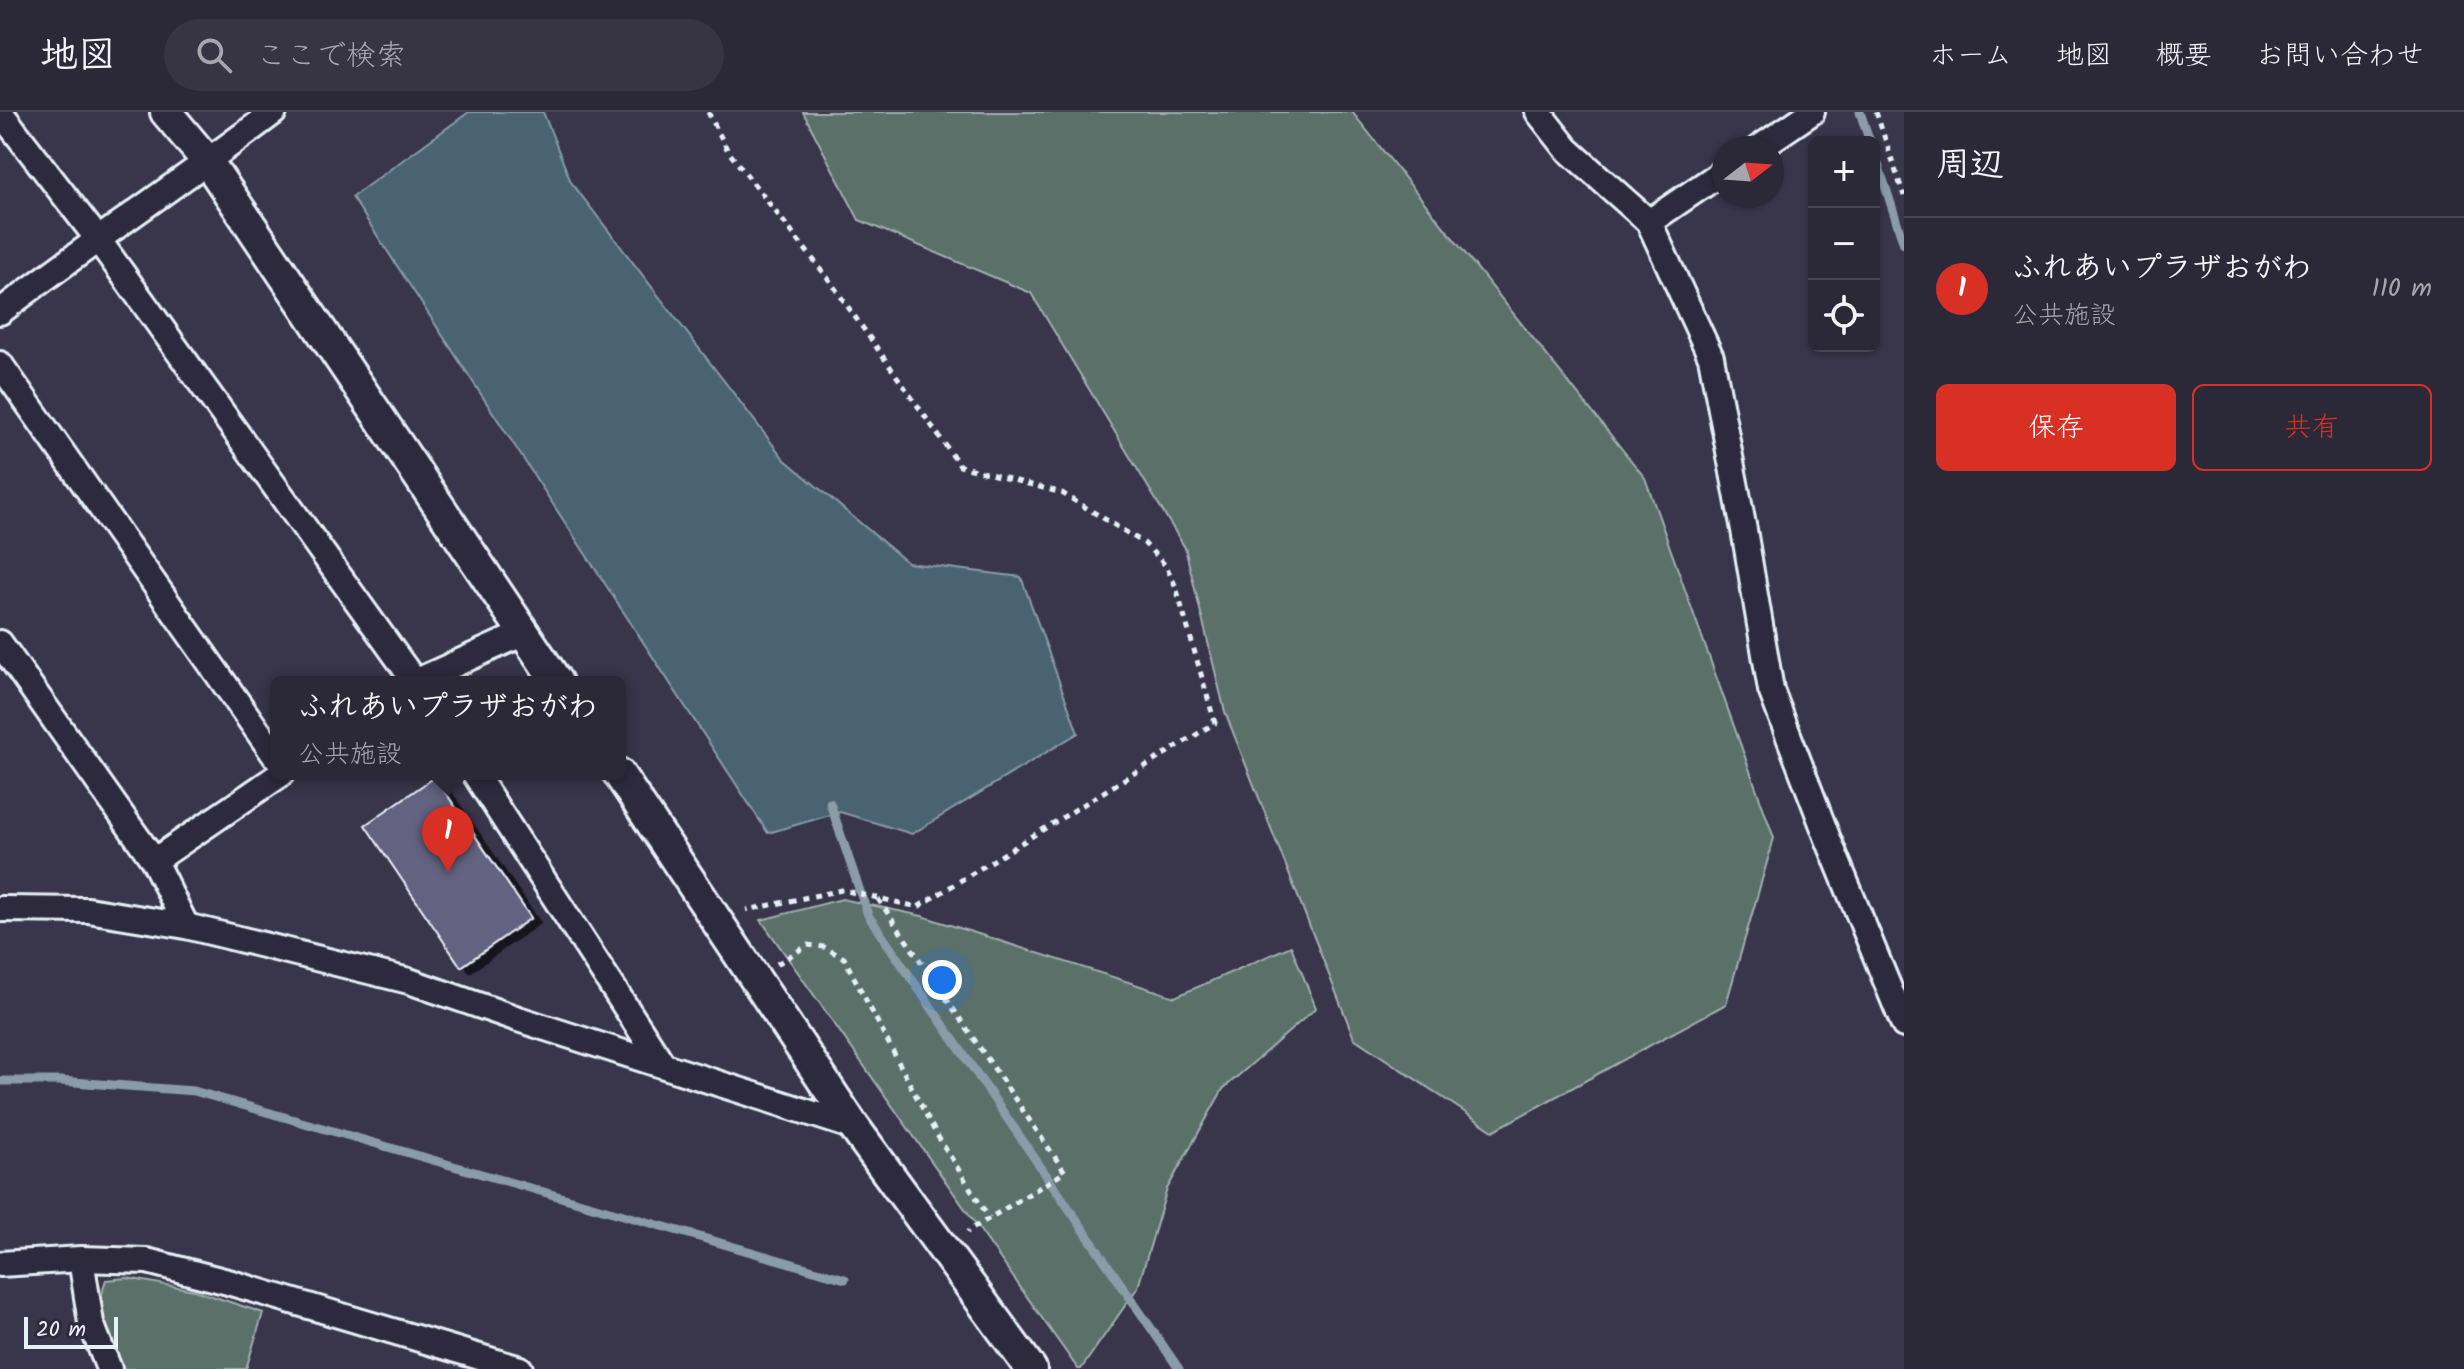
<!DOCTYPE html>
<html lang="ja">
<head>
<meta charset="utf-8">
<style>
	:root { --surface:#2b2838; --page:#373443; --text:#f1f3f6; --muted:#a6a6ae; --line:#474453; --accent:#d93025 }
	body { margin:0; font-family:Kalam,"Klee One",sans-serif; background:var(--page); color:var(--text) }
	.controls { position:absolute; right:24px; top:24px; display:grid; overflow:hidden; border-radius:12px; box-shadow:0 2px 6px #0004 }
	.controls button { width:72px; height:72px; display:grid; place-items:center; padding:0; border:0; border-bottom:2px solid var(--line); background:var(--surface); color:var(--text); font:40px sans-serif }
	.compass { position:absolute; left:1712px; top:24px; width:72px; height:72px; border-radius:50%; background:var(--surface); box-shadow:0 2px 6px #0004; rotate:73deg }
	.scale { position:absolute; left:24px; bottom:20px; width:94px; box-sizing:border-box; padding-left:8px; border:4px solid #e8f1f8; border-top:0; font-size:22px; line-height:28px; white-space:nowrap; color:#e8f1f8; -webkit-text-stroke:6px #2f2a3d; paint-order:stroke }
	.you { position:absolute; left:942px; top:868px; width:28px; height:28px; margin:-20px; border:6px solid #fff; border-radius:50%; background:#1a73e8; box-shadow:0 0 0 12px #1a73e833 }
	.badge { display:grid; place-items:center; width:52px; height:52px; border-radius:50%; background:var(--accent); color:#fff; font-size:26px; font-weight:700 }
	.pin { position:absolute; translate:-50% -66px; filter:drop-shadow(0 2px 4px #0008) }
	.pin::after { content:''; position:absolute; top:42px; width:28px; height:24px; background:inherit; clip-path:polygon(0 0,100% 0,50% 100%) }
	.popup { position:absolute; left:270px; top:564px; width:356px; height:104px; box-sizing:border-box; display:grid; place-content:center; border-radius:12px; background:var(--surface); filter:drop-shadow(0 2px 6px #0005); font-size:26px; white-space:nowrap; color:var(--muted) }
	.popup b { font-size:30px; color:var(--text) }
	.popup::after { content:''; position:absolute; left:50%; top:100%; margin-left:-16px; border:16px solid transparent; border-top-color:var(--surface) }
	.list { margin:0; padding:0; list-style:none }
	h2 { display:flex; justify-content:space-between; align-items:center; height:104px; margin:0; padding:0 32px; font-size:34px }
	h2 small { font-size:26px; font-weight:400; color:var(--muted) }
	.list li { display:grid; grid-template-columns:52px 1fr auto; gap:24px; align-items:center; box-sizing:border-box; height:144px; padding:0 32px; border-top:2px solid var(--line) }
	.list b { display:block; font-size:30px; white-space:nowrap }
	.list p { margin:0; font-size:26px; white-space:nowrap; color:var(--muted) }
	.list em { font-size:26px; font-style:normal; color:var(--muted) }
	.actions { display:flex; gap:16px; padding:24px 32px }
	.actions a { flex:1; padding:18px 0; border:2px solid var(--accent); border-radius:12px; text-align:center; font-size:28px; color:var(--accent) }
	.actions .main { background:var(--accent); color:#fff }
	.icon { flex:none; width:44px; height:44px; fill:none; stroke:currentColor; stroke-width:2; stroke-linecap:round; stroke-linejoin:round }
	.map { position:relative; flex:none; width:1904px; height:1257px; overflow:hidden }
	header { display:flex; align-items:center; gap:48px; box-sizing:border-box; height:112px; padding:0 40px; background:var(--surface); border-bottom:2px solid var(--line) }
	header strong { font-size:38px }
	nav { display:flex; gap:44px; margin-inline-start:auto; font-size:28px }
	.search { width:560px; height:72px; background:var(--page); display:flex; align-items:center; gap:20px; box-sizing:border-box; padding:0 28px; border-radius:44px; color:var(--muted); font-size:30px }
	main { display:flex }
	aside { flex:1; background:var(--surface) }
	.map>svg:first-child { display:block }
	.green { fill:#5a6f69; stroke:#a1b0b0; stroke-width:2 }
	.water { fill:#4a6372; stroke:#899ca8; stroke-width:2 }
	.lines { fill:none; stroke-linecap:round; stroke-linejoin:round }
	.stream { stroke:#899ca8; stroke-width:9 }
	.building { fill:#636280; stroke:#e8f1f8; stroke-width:2; filter:url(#shadow) }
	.minor-casing { stroke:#e8f1f8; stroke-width:30 }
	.tertiary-casing { stroke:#e8f1f8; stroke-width:36 }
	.path { stroke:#e8f1f8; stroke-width:5; stroke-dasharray:6 6; stroke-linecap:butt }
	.minor { stroke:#2f2a3d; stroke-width:24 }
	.tertiary { stroke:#2f2a3d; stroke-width:30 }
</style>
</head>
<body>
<header>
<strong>地図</strong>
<div class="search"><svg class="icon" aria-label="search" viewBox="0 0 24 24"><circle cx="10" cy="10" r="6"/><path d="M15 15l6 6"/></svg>ここで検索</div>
<nav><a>ホーム</a><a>地図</a><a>概要</a><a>お問い合わせ</a></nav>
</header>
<main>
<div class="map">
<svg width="1904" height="1257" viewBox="0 0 1904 1257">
	<defs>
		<filter id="shadow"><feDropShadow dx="9" dy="5" stdDeviation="0" flood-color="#0009"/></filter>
	</defs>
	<rect width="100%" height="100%" fill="#39354a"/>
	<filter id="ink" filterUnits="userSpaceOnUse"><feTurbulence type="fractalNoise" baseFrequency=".0125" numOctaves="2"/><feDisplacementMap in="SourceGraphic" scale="16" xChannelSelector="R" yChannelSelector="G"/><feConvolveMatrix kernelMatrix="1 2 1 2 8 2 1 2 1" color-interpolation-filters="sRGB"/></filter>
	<g filter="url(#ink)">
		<g class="green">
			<polygon points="803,0 1352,0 1645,366 1774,726 1726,892 1493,1019 1354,926 1225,600 1185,436 1031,181 859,108"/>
			<polygon points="842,787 922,804 1175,885 1291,834 1316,896 1223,977 1167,1077 1138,1175 1081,1257 1078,1257 761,808"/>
			<path d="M127 1166 194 1178 263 1201 246 1257H124C110 1230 94 1196 106 1168Z"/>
		</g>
		<polygon class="water" points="469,0 543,0 571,70 784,347 908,451 1021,465 1078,621 912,722 840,700 768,721 352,85"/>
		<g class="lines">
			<g class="stream">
				<polyline points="1860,0 1870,30"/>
				<polyline points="1874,40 1904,132"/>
				<polyline points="830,691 868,803 1179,1257"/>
				<polyline points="0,969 60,969 194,979 845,1167"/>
			</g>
		</g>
		<polygon class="building" points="435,665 531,806 461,855 365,713"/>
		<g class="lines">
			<defs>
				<g id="minor">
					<polyline points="0,0 97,126 415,570"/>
					<polyline points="1538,0 1567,37 1649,110 1711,245 1744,418 1771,578 1828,727 1904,913"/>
					<polyline points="1759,36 1812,0"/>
					<polyline points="1649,110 1724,59"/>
					<path d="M0 200C90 131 184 68 274 0"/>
					<polyline points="0,252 276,645"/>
					<polyline points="0,531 154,749 186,814"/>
					<polyline points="415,570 524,521"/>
					<polyline points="475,662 663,953"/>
					<polyline points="154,749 281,662"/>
					<polyline points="0,797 88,798 186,814 409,869 518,907 854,1015"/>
					<polyline points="81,1147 91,1211 109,1257"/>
					<polyline points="0,1152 81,1147 147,1149 228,1170 520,1257"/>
				</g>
				<g id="tertiary">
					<polyline points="166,0 208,50 557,570"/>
					<polyline points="619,662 854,1015 1031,1257"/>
				</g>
			</defs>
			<use href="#minor" class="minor-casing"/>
			<use href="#tertiary" class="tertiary-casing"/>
			<g class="path">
				<polyline points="708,0 728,39 827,165 960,354 1062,381 1144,431 1166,454 1176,475 1215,611 918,795 842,778 747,798"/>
				<polyline points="1876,0 1904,84"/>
				<polyline points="878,787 1065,1060 967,1120"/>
				<polyline points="777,852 808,833 824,835 844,846 935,1020 989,1106"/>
			</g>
			<use href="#minor" class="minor"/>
			<use href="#tertiary" class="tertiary"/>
		</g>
	</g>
</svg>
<div class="controls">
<button>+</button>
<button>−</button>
<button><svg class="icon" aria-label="locate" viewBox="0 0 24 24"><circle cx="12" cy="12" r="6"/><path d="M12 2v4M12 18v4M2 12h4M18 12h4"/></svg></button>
</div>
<svg class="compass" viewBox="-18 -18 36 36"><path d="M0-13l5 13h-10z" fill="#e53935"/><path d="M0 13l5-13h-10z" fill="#a6a6ae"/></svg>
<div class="scale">20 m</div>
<div class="you"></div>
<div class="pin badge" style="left:448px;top:760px">1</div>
<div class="popup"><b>ふれあいプラザおがわ</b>公共施設</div>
</div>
<aside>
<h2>周辺<small></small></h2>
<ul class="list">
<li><span class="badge">1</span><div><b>ふれあいプラザおがわ</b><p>公共施設</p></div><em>110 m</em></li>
</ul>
<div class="actions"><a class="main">保存</a><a>共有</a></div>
</aside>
</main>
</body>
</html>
